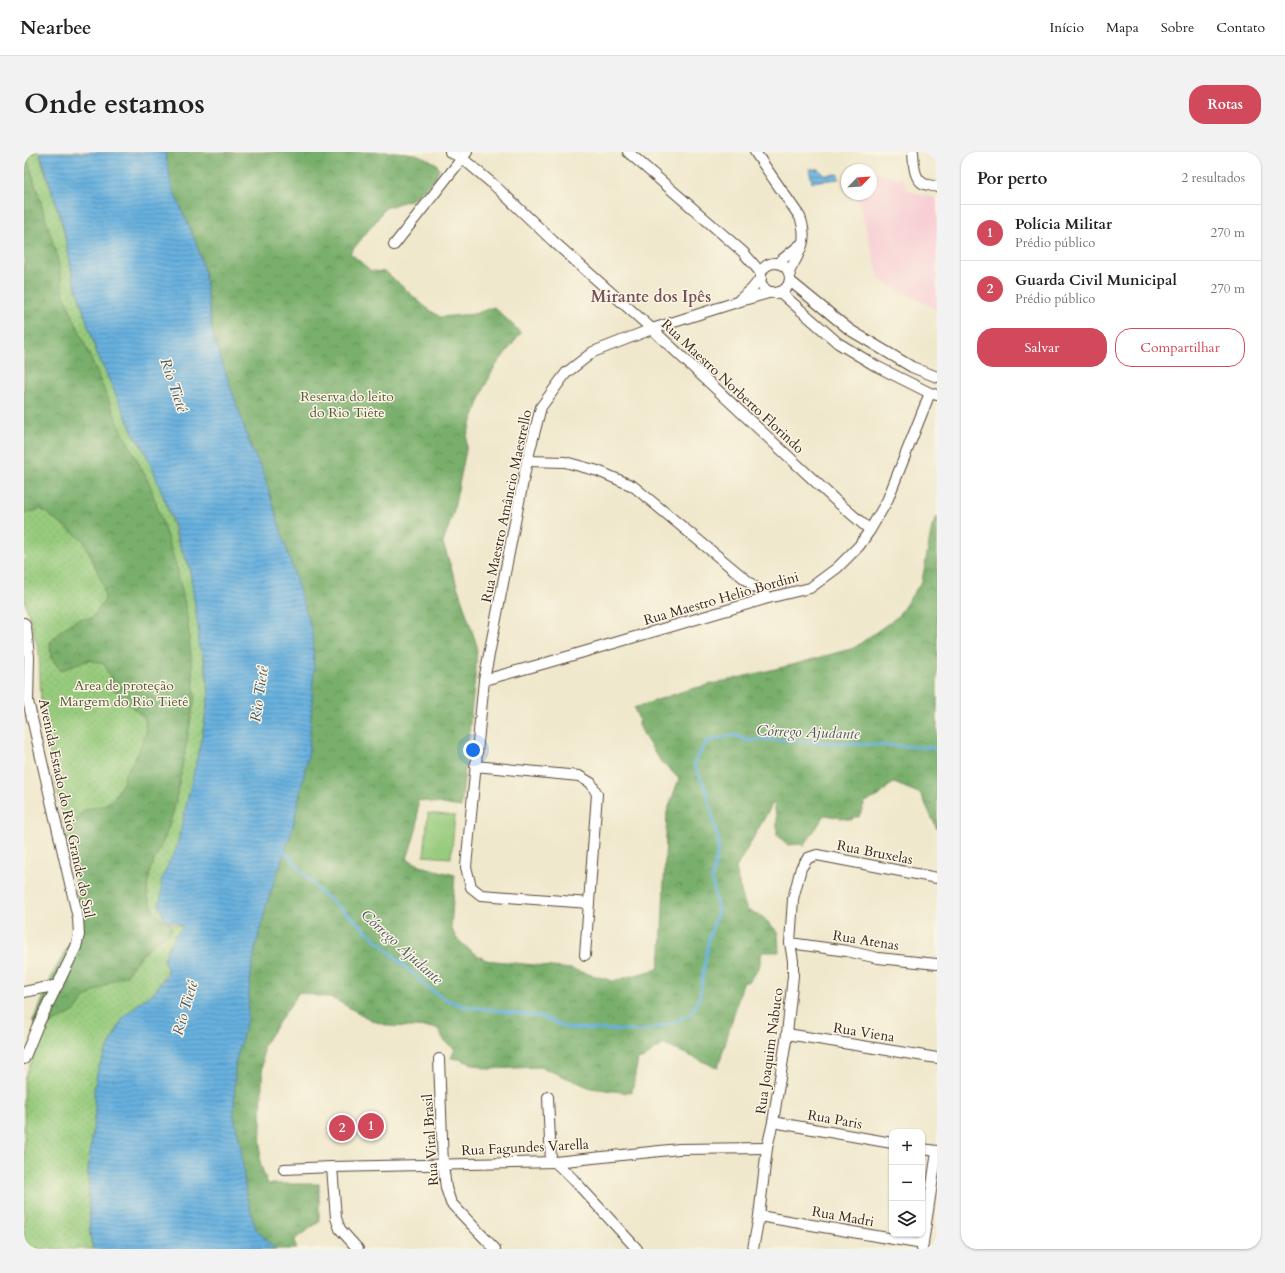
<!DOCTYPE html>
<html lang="pt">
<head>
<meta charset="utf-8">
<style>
	:root { --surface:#fff; --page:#f2f2f2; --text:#222; --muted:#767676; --line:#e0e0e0; --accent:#d1495b }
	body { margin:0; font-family:Cardo,serif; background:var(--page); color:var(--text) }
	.controls { position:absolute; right:12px; bottom:12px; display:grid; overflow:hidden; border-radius:8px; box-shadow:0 1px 3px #0004 }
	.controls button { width:36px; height:36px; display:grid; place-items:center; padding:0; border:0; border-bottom:1px solid var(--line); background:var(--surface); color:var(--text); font:20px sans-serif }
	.compass { position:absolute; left:817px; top:12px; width:36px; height:36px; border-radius:50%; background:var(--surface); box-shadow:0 1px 3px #0004; rotate:65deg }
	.you { position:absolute; left:449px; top:598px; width:14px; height:14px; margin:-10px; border:3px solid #fff; border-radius:50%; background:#1a73e8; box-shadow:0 0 0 6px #1a73e833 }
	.badge { display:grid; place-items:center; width:26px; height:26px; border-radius:50%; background:var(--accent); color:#fff; font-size:13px; font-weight:700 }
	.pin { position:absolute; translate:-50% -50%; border:2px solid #fff; box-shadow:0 1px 4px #0006 }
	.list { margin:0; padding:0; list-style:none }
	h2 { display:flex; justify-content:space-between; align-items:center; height:52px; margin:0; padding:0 16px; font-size:17px }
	h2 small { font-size:13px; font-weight:400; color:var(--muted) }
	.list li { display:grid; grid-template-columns:26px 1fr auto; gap:12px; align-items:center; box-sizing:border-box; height:56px; padding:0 16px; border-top:1px solid var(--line) }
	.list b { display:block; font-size:15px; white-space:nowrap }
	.list p { margin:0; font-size:13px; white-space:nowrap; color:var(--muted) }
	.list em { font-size:13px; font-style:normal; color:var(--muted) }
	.actions { display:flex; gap:8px; padding:12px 16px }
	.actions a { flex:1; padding:9px 0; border:1px solid var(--accent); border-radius:16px; text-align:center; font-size:14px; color:var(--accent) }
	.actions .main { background:var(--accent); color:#fff }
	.icon { flex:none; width:22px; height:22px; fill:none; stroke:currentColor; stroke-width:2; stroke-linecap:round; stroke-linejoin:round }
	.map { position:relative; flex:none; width:913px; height:1097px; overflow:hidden; border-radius:16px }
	header { display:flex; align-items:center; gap:24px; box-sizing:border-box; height:56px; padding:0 20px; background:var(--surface); border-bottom:1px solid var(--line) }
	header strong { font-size:19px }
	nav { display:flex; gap:22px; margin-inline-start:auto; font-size:14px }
	.intro { display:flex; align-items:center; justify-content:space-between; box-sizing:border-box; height:96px; padding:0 24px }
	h1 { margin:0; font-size:28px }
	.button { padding:10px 18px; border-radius:16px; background:var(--accent); color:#fff; font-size:14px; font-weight:700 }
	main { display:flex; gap:24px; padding:0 24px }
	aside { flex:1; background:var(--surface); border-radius:16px; box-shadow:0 1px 3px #0004 }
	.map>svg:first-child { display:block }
	.built { fill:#f7cfd5 }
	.grass { fill:url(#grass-dots); stroke:#697a4e }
	.forest { fill:url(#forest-crowns); stroke:#5a6c45 }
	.pitch { fill:#97cb7d; stroke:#697a4e }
	.water { fill:url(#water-rules); stroke:#516e7e }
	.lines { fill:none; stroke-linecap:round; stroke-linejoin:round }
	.stream { stroke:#67b1df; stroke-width:3 }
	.street-casing { stroke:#564638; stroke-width:12 }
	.street { stroke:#fff; stroke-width:10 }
	.labels { text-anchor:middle; stroke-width:3; stroke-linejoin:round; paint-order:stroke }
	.street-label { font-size:14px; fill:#3b2a1e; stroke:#fcf5e5 }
	.park-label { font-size:14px; fill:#575a3a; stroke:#fcf5e5 }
	.water-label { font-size:15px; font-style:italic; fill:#4a5962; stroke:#fcf5e5 }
	.quarter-label { font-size:16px; font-weight:bold; fill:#75525a; stroke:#fcf5e5 }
</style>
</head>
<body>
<header>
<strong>Nearbee</strong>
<nav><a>Início</a><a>Mapa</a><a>Sobre</a><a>Contato</a></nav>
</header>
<div class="intro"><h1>Onde estamos</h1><a class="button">Rotas</a></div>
<main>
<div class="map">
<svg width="913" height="1097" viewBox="0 0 913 1097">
	<defs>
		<pattern id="grass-dots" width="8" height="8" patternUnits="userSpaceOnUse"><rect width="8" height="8" fill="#97cb7d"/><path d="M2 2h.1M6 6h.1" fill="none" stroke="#83ae6c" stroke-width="1.8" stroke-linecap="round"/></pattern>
		<pattern id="forest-crowns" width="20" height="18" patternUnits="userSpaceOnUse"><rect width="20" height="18" fill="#79af6c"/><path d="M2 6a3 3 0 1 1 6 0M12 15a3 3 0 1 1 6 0" fill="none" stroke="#648f58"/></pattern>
		<pattern id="water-rules" width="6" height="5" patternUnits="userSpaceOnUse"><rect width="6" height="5" fill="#67b1df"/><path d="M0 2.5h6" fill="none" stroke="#5690b4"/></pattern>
	</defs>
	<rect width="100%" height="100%" fill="#fcf5e5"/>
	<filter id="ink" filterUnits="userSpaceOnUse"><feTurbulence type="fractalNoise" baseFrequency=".025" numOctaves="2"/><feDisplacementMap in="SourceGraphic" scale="8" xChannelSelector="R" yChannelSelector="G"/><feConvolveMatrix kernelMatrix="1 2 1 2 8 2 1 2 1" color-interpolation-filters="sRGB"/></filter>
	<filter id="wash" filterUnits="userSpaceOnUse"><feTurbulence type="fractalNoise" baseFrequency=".012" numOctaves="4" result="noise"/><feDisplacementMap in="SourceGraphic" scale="16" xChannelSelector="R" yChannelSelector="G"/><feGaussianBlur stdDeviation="0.9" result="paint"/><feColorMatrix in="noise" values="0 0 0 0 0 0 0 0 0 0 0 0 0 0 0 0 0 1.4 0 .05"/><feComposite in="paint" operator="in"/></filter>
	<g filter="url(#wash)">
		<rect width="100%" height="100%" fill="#efe8cc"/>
		<polygon class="built" points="847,21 879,27 885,39 913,47 913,158 855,127 833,42 847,42"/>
		<path class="grass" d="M0 0H15L39 75 49 126 73 201 111 285C134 315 143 358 155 393 158 400 162 406 165 413L185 541 178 584 141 769 159 775 151 783 143 817 71 960 66 1083 69 1097H0V927L37 838 61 773 24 595 17 550 15 500 0 446Z"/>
		<g class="forest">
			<polygon points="0,0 1,0 2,2 33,104 40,143 95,273 126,333 153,416 163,463 171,545 150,658 141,685 127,716 123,734 124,745 129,758 135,765 146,772 148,775 145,782 131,789 110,812 103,823 88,829 62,845 51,859 37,867 23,873 8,869 12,864 29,822 51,781 55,754 46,695 48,674 60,658 81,653 90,646 100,629 101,621 109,610 116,596 122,581 121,566 94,542 80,512 66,508 51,512 37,519 27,506 26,491 36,479 54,467 68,466 81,448 79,432 60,389 17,357 0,362"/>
			<polygon points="125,0 372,0 392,2 412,11 415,17 411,27 389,47 361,56 352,69 326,101 347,119 362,120 400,154 416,165 450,162 470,155 497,181 470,216 461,234 450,264 443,283 442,298 429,362 419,391 453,494 452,516 437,655 394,648 393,675 383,707 400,715 431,723 427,775 432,786 448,800 462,808 547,817 589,829 634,817 637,801 643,660 655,627 636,608 622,587 615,573 615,568 610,556 663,538 768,513 830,496 873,465 898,429 908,375 913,365 913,677 897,642 870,631 865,634 855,644 841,650 835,665 829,665 828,668 801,663 779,695 778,692 764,693 753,683 753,668 750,652 749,651 712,716 712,720 719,747 723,758 739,765 754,780 755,800 738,800 735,816 725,829 719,831 694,916 639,892 618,907 614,907 608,940 605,941 567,936 517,915 463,917 435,907 427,906 431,897 421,890 413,876 365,874 349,869 310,847 275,840 239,894 236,1011 244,1032 295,1032 295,1070 271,1087 272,1097 215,1097 194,1053 217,794"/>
		</g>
		<polygon class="pitch" points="404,661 431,664 427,706 400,704"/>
		<g class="water">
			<polygon points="16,0 141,0 148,35 173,93 180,119 189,183 228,298 238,317 288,479 290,514 285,599 268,679 243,751 231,798 226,830 223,867 211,913 210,964 217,995 222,1043 232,1077 251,1097 69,1097 66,1083 64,1019 71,960 70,938 74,916 99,866 116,850 130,841 143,822 143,817 140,807 142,801 151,783 159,775 151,770 141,769 135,753 138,741 137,729 145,710 152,698 178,584 185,541 181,509 174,491 175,482 165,412 156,394 150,372 128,315 119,295 111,285 73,201 49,126 39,75"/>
			<polygon points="785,17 794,17 801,23 814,22 815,27 788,30"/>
		</g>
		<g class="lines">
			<polyline class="stream" points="259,697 296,740 332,769 404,836 421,847 439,854 518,865 544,876 618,879 651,870 667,861 675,847 685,786 694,759 688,728 695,692 683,640 670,611 683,589 710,583 725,589 740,587 913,596"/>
		</g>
	</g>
	<g filter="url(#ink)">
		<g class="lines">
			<defs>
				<g id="street">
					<polyline points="426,0 438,6 470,33 529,89 628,177 811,348 846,378"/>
					<polyline points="604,0 719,100 737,121"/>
					<path d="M731 0 776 65C785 89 776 99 765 120"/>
					<path d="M889 0C890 11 889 26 900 32 904 33 909 34 913 35"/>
					<polyline points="370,93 443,0"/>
					<polyline points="754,111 776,93"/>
					<circle cx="751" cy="126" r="15"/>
					<polyline points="766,129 826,178 888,215 913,225"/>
					<polyline points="756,140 814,191 852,214 906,241 913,243"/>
					<polyline points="716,147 728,137 737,126"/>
					<polyline points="503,309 541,310 574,319 609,334 744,446"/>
					<polyline points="0,471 2,475 5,505 4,549 54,766 55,783 52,795 13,875 0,907"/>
					<polyline points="460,528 522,511 744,446 786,436 813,416 835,394 846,378 863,349 906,241"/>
					<polyline points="451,614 555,624 567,631 573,642 565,751 457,743 447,735 442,715 460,528 503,309 517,255 542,221 569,200 628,177 713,150 748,140"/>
					<polyline points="766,791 823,799 854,806 913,812"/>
					<polyline points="561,803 565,751"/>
					<polyline points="0,840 34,833"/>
					<polyline points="763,882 913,906"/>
					<polyline points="415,907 419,1013 422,1036 427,1051 471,1097"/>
					<polyline points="524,945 527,1010"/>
					<polyline points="749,970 868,991"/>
					<polyline points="898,997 913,999"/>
					<polyline points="531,1010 549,1027 613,1097"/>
					<polyline points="308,1015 312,1066 316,1077 334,1097"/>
					<polyline points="260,1017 308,1015 531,1010 655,997 743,996"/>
					<polyline points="735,1064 899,1092"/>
					<polyline points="729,1097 735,1064 743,996 749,970 763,882 769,824 769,809 766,791 769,747 777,716 784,706 793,703 913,726"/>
					<polyline points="898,1097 913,1000"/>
				</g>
			</defs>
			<use href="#street" class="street-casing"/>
			<use href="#street" class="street"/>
		</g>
	</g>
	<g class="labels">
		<g class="street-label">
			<text transform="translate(709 234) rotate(43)" y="5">Rua Maestro Norberto Florindo</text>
			<text transform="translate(482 354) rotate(-78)" y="5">Rua Maestro Amâncio Maestrello</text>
			<text transform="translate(697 446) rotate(-16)" y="5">Rua Maestro Helio Bordini</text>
			<text transform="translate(43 656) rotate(78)" y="5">Avenida Estado do Rio Grande do Sul</text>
			<text transform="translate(851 700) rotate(11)" y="5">Rua Bruxelas</text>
			<text transform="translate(842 788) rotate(9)" y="5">Rua Atenas</text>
			<text transform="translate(840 880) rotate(9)" y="5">Rua Viena</text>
			<text transform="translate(745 899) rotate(-82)" y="5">Rua Joaquim Nabuco</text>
			<text transform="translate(811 967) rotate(10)" y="5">Rua Paris</text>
			<text transform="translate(406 988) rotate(-94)" y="5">Rua Vital Brasil</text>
			<text transform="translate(501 995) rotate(-3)" y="5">Rua Fagundes Varella</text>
			<text transform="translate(819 1064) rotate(10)" y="5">Rua Madri</text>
		</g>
		<g class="park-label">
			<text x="323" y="249">Reserva do leito<tspan x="323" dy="16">do Rio Tiête</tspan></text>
			<text x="100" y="538">Area de proteção<tspan x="100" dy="16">Margem do Rio Tietê</tspan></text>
		</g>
		<g class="water-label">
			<text transform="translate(150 233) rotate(71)" y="5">Rio Tietê</text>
			<text transform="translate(235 542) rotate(-82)" y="5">Rio Tietê</text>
			<text transform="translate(784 580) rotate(2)" y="5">Córrego Ajudante</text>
			<text transform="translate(378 795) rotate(42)" y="5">Córrego Ajudante</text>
			<text transform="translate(161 856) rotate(-74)" y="5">Rio Tietê</text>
		</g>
		<g class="quarter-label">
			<text x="627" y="150">Mirante dos Ipês</text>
		</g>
	</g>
</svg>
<div class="controls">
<button>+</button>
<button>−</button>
<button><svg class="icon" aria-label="layers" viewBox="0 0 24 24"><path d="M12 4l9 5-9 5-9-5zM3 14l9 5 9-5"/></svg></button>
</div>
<svg class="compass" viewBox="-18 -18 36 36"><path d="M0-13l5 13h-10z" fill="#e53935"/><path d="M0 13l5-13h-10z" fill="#767676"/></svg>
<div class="you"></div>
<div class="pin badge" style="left:347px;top:974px">1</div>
<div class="pin badge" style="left:318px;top:976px">2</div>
</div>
<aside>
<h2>Por perto<small>2 resultados</small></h2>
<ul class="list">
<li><span class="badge">1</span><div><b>Polícia Militar</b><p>Prédio público</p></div><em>270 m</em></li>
<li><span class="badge">2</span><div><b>Guarda Civil Municipal</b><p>Prédio público</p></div><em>270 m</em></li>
</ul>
<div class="actions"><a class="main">Salvar</a><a>Compartilhar</a></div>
</aside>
</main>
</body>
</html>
